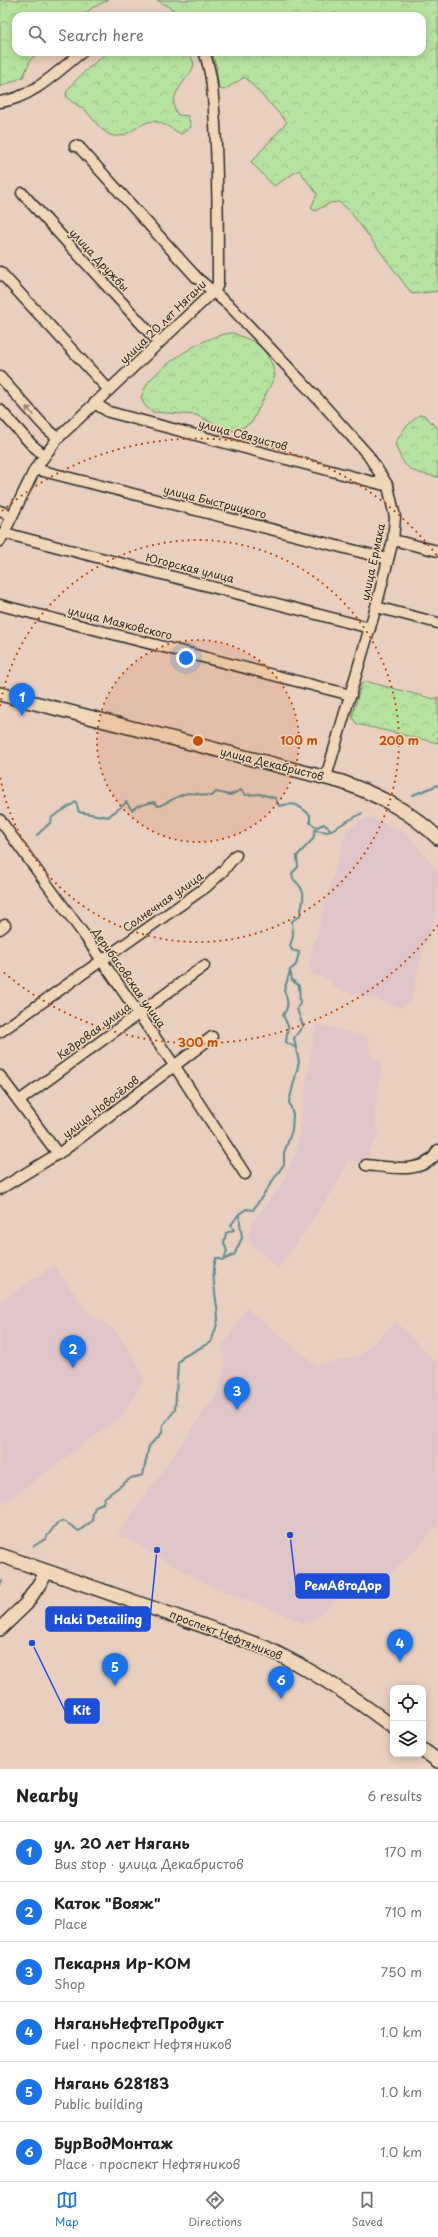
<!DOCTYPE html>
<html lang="en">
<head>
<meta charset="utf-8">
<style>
	:root { --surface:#fff; --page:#f2f2f2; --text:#202124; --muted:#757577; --line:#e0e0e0; --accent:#1a73e8 }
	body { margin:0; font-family:"Playpen Sans",sans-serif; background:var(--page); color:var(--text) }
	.controls { position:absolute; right:12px; bottom:12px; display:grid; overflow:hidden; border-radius:8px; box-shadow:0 2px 10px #0003 }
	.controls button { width:36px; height:36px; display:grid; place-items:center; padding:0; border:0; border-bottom:1px solid var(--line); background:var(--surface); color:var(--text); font:20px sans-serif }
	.you { position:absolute; left:186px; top:658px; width:14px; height:14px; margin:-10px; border:3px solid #fff; border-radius:50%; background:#1a73e8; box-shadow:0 0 0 6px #1a73e833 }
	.badge { display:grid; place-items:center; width:26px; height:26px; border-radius:50%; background:var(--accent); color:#fff; font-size:13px; font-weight:700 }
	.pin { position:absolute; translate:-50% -33px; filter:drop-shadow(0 1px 2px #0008) }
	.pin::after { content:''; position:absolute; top:21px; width:14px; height:12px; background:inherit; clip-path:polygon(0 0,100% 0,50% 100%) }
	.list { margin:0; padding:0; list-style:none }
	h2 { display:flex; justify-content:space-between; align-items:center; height:52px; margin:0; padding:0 16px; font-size:17px }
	h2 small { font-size:13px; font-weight:400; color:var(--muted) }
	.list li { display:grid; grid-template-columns:26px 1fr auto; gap:12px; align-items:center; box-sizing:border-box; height:60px; padding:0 16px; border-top:1px solid var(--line) }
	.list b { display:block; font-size:15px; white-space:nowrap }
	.list p { margin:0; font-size:13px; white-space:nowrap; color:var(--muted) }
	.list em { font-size:13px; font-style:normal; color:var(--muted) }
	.icon { flex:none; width:22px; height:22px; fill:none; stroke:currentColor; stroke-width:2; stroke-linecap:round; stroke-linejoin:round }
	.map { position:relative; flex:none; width:438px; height:1769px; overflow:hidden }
	.search { position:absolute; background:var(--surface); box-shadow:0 2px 10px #0003; left:12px; right:12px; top:12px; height:44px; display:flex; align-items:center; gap:10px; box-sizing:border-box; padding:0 14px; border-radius:12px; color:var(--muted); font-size:15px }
	.sheet { height:412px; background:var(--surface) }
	nav { display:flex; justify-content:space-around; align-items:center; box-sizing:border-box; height:56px; border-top:1px solid var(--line); background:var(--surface); font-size:11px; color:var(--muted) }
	nav a { display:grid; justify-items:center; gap:2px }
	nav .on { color:var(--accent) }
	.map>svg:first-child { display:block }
	.built { fill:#dfc5c8 }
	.forest { fill:url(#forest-crowns); stroke:#718766 }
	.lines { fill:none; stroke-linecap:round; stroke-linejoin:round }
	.stream { stroke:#5c8d8f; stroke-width:2 }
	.minor-casing { stroke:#2b2b2b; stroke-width:13 }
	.major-casing { stroke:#2b2b2b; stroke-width:16 }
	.minor { stroke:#f0d7b8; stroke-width:10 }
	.major { stroke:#f0d7b8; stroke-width:13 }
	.oneway { stroke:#8e8172 }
	.ring { fill:none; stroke:#c25012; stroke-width:2; stroke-dasharray:2 4 }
	.labels { text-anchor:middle; stroke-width:3; stroke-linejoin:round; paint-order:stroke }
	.street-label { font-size:11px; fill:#2b2b2b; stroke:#f0d7b8 }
	.centre { fill:#c25012; stroke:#f0d7b8; stroke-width:2 }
	.ring-label { font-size:12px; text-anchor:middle; font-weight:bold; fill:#c25012; stroke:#f0d7b8; stroke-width:3; stroke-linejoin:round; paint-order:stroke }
	.leader { fill:none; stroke:#1d4ed8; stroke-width:1.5 }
	.callout-dot { fill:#1d4ed8; stroke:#f0d7b8; stroke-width:1.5 }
	.callout { fill:#1d4ed8; stroke:#1d4ed8; stroke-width:1.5 }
	.callout-label { font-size:12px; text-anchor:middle; font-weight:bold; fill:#fff }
</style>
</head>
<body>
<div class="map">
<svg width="438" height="1769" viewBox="0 0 438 1769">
	<defs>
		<pattern id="forest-crowns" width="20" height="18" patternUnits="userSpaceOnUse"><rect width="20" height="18" fill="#b7e3a0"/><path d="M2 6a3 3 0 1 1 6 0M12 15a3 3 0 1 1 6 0" fill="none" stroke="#9ec38a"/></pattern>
	</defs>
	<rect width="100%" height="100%" fill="#e8cfbf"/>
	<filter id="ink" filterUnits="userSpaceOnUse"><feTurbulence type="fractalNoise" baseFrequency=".025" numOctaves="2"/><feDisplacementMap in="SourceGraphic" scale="8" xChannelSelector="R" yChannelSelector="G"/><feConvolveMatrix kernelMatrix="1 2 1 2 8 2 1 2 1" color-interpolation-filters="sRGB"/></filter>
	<g filter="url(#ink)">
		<g class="built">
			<polygon points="369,817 407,834 438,871 436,915 424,946 411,1001 402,1007 334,988 329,979 313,975 308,964 347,829"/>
			<polygon points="316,1024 368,1037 371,1056 382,1063 374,1119 380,1132 364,1160 348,1161 334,1189 278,1269 247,1239 253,1221 281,1186 298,1149 299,1127"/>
			<polygon points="54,1265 88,1313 114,1329 134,1358 144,1379 122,1416 0,1506 0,1302"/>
			<polygon points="247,1308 315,1365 359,1356 396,1322 438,1364 438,1523 424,1541 373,1592 361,1579 307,1625 269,1608 214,1588 118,1534 216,1395 225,1367 222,1347"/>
		</g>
		<g class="forest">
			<polygon points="0,0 108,0 92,8 83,16 16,16 16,52 39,52 31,59 23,77 0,87"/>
			<polygon points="157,0 438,0 438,291 412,294 349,210 339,202 330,203 315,211 311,208 317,194 299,170 274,186 251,162 287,122 245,77 224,90 219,89 216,66 212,52 422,52 422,16 184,16"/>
			<path d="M108 52H189L194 64 193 68C185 83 165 98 178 115L188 116 191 127 181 134C174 130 165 124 157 122 141 118 129 139 114 136 103 134 94 120 87 112 82 106 69 103 66 95 64 88 101 57 108 52Z"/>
			<path d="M233 333 255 342 264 350 272 364 275 376 252 422 236 431 227 430 196 415 153 412 145 406 141 398C144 390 147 382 153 377 171 359 208 334 233 333Z"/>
			<path d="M419 415H424L438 429V477C411 472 404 471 395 443L405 428Z"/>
			<polygon points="365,681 434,699 438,697 438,743 357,724 352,717 361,685"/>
		</g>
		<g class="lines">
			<g class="stream">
				<polyline points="413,795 438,785"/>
				<path d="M37 835 51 822 52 817 76 802 79 812 108 817C114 811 121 809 126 802L132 810 137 806 154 802 158 806C169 803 178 794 189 793 196 793 205 796 212 796L216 792 230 795 241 790 246 795 260 794 275 798 279 806C295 802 297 804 310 815V823L317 827 324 824 331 830"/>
				<path d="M290 971 284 991C288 999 289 1008 283 1015L288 1026 286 1042 296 1048"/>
				<polyline points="224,1259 227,1251 224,1243 226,1233 234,1230 231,1225 239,1214"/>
				<path d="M34 1546 45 1539 57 1523 64 1521 79 1531 92 1521 93 1512 96 1506 103 1503 104 1498 131 1478 143 1475 149 1446 162 1433 163 1425 175 1410 178 1363 183 1357 211 1342C213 1335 218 1325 218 1318 217 1297 210 1278 216 1258L223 1260 234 1255 242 1238 239 1214 246 1209 253 1210 284 1164V1153L292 1130 293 1114 289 1102 299 1062 294 1038 303 1026 297 1009 300 1003 299 986 292 980 290 970 296 965 299 952 292 950 290 946 293 936 292 921 300 916C303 899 308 891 293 879L292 873 298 867 297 856 313 839 315 830 328 832 362 813"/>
				<polyline points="0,1585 2,1581"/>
			</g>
			<defs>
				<g id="minor">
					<path d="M0 102C32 98 58 71 82 52"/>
					<polyline points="75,146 79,147 196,277 231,307 319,400 368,455 388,486 395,517 393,540 376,607 326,777"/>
					<polyline points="22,193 159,343"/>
					<polyline points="0,272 109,390"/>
					<polyline points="0,377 45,427 58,438"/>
					<polyline points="94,403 109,412 388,486"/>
					<polyline points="0,410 32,445 44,455"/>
					<polyline points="35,469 388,559"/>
					<polyline points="0,511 12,516"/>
					<polyline points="4,533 370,628"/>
					<polyline points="393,540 438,551"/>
					<path d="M0 541 35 469 58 438 216 289 218 283C218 230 218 177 215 124 213 100 213 75 204 52"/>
					<polyline points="0,605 351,695"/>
					<polyline points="376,607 438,623"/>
					<polyline points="0,820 85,936 174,1065 245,1174"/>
					<polyline points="0,929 5,925"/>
					<polyline points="0,1032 206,887 223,871 236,855"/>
					<polyline points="0,1076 58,1154"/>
					<polyline points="19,1101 204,966"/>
					<path d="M366 1165C389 1167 426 1176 438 1150"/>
					<polyline points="0,1189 64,1150 212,1037"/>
				</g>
				<g id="major">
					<path d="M0 694 342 782C378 795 410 811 438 838"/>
					<path d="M0 1555 264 1647C311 1669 352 1696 393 1727"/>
					<polyline points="0,1629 26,1604 47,1572"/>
					<polyline points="423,1750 438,1761"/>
				</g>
			</defs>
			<use href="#minor" class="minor-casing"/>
			<use href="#major" class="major-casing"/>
			<use href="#minor" class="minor"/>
			<use href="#major" class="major"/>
		</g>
		<defs><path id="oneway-shaft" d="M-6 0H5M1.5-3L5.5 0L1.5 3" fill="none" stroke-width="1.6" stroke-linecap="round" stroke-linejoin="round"/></defs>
		<use class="oneway" href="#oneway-shaft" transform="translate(30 411) rotate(-132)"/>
	</g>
	<circle cx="198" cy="741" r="101" fill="#c25012" fill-opacity=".12"/>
	<g class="ring">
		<circle cx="198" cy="741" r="101"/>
		<path d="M0 706A201 201 0 1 1 0 776"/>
		<path d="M438 925A302 302 0 0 1 2 971M2 511A302 302 0 0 1 438 557"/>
	</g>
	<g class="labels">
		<g class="street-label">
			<text transform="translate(99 260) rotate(47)" y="4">улица Дружбы</text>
			<text transform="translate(163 322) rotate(-44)" y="4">улица 20 лет Нягани</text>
			<text transform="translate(243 435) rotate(15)" y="4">улица Связистов</text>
			<text transform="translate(215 502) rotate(14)" y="4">улица Быстрицкого</text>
			<text transform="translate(373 562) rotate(-78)" y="4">улица Ермака</text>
			<text transform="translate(190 568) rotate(14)" y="4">Югорская улица</text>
			<text transform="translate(120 623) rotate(14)" y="4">улица Маяковского</text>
			<text transform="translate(272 764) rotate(14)" y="4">улица Декабристов</text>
			<text transform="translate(163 902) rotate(-35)" y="4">Солнечная улица</text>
			<text transform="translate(129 978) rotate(55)" y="4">Дерибасовская улица</text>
			<text transform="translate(94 1031) rotate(-36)" y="4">Кедровая улица</text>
			<text transform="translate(101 1107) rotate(-38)" y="4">улица Новосёлов</text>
			<text transform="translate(226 1635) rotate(21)" y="4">проспект Нефтяников</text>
		</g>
	</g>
	<circle cx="198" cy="741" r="6" class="centre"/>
	<g class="ring-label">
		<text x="299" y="745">100 m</text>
		<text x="399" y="745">200 m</text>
		<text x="198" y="1047">300 m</text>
	</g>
	<path class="leader" d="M290 1535L296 1586M157 1550L150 1619M32 1643L65 1711"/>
	<g class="callout-dot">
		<circle cx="290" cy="1535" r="4"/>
		<circle cx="157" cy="1550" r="4"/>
		<circle cx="32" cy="1643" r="4"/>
	</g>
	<g class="callout">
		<rect x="296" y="1574" width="93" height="24" rx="4"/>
		<rect x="46" y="1607" width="104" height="24" rx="4"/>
		<rect x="65" y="1699" width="34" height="24" rx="4"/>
	</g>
	<g class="callout-label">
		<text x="343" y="1590">РемАвтоДор</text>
		<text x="98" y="1624">Haki Detailing</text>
		<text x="82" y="1715">Kit</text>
	</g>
</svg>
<div class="controls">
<button><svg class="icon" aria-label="locate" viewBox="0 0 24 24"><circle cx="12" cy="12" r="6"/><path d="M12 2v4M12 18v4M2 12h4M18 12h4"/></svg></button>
<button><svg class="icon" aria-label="layers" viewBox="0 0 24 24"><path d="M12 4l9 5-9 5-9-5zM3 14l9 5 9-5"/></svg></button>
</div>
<div class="you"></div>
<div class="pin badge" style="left:22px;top:716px">1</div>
<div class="pin badge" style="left:73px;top:1368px">2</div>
<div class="pin badge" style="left:237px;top:1410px">3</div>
<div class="pin badge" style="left:400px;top:1662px">4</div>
<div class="pin badge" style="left:115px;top:1686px">5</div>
<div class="pin badge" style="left:281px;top:1699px">6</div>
<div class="search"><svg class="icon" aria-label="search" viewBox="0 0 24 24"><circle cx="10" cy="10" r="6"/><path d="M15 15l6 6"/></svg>Search here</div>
</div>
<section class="sheet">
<h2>Nearby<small>6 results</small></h2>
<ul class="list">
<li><span class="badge">1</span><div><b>ул. 20 лет Нягань</b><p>Bus stop · улица Декабристов</p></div><em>170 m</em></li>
<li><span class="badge">2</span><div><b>Каток &quot;Вояж&quot;</b><p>Place</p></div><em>710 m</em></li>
<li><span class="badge">3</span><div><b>Пекарня Ир-КОМ</b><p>Shop</p></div><em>750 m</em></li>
<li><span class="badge">4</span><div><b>НяганьНефтеПродукт</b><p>Fuel · проспект Нефтяников</p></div><em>1.0 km</em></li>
<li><span class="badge">5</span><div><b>Нягань 628183</b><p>Public building</p></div><em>1.0 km</em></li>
<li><span class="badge">6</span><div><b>БурВодМонтаж</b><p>Place · проспект Нефтяников</p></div><em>1.0 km</em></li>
</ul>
</section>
<nav>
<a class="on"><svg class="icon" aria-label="map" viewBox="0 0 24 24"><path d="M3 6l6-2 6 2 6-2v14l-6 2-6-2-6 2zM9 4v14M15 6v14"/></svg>Map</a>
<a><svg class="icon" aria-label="directions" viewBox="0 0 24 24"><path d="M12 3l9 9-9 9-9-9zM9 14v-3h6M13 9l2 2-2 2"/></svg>Directions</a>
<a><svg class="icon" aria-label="saved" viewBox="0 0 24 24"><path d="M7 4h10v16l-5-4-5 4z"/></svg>Saved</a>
</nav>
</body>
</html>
